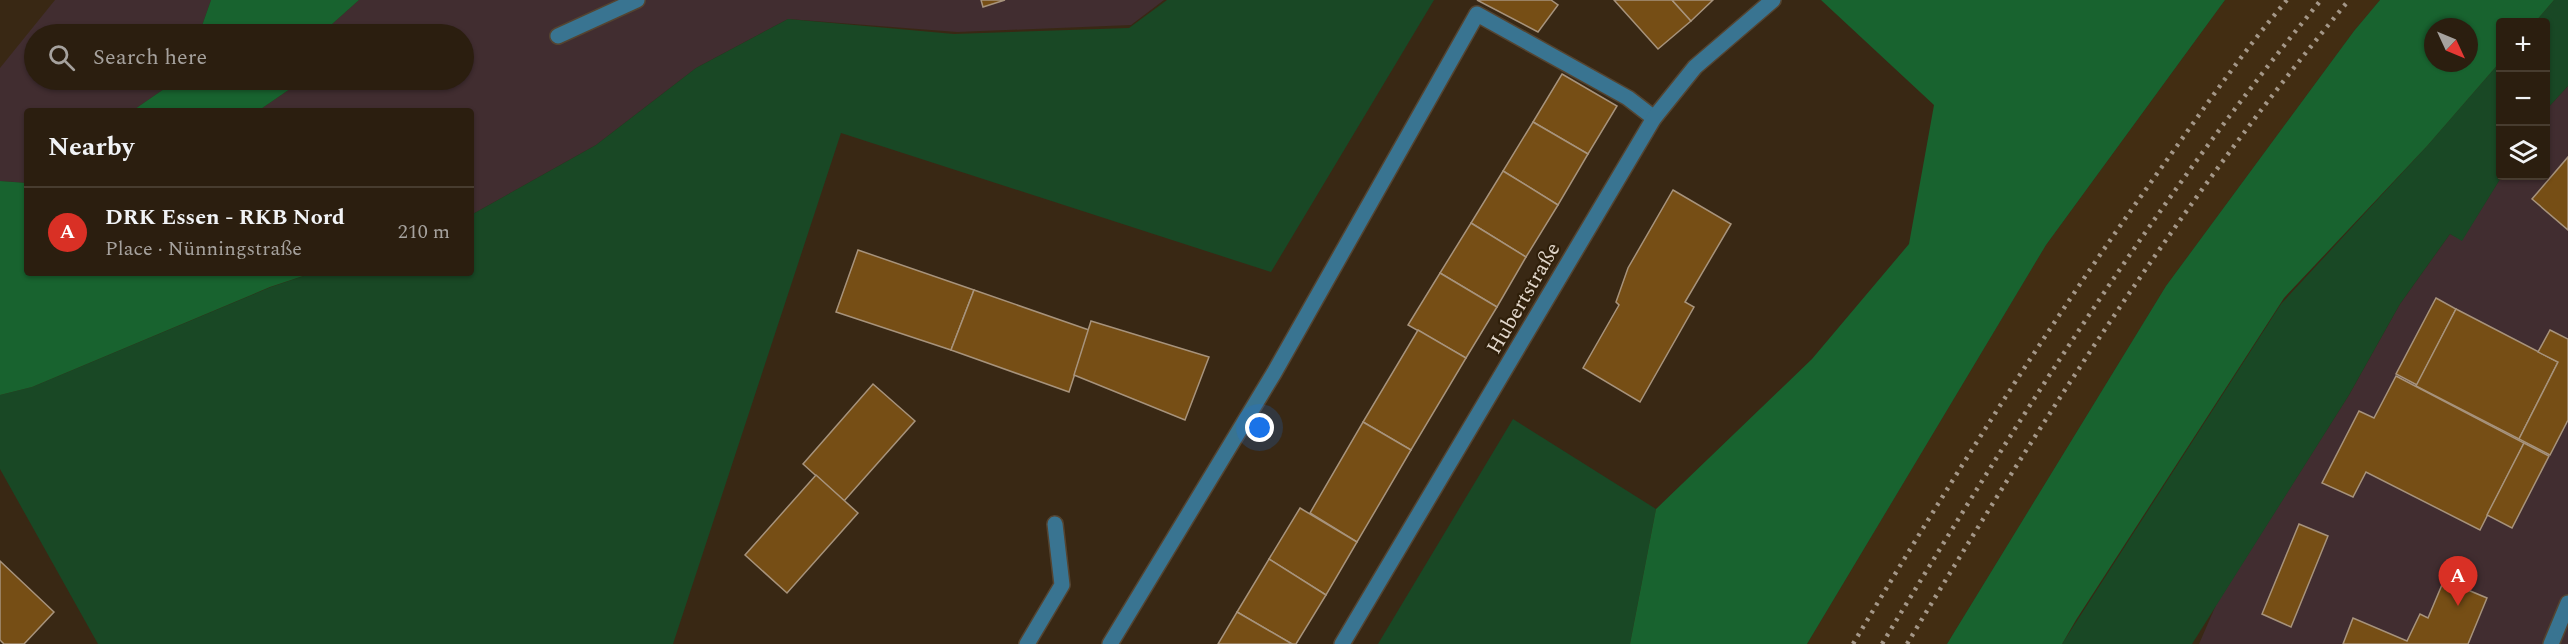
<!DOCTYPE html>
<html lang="en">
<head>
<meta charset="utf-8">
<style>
	:root { --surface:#2b1e0f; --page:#372b1d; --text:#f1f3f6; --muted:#a6a29e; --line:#473c2f; --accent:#d93025 }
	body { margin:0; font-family:Spectral,serif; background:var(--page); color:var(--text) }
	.controls { position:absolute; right:18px; top:18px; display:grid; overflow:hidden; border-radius:6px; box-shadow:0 2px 4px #0004 }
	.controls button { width:54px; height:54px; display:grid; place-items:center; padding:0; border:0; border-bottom:2px solid var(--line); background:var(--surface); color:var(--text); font:30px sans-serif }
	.compass { position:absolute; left:2424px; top:18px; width:54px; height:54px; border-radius:50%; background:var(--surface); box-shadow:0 2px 4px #0004; rotate:134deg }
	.you { position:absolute; left:1260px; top:428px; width:21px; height:21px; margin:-15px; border:4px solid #fff; border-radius:50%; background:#1a73e8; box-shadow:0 0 0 9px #1a73e833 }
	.badge { display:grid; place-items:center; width:39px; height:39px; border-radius:50%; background:var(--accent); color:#fff; font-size:20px; font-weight:700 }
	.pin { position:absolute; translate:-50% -50px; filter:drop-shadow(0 2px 3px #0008) }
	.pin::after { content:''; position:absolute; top:32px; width:21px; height:18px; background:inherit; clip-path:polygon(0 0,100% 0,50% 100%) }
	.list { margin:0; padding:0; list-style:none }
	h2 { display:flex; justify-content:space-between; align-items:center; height:78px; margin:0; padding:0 24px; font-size:26px }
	h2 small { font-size:20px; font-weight:400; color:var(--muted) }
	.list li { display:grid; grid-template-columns:39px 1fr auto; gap:18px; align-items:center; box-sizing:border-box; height:90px; padding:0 24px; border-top:2px solid var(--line) }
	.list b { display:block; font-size:22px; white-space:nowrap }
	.list p { margin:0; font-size:20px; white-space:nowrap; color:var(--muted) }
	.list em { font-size:20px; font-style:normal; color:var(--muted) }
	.icon { flex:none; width:33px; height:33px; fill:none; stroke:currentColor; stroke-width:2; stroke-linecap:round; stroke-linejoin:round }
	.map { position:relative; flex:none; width:2568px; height:644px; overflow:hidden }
	.search { position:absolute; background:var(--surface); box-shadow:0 2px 4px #0004; left:24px; top:24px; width:450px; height:66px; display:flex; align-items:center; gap:15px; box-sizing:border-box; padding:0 21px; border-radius:33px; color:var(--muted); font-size:22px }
	.panel { position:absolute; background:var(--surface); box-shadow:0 2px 4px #0004; left:24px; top:108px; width:450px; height:168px; border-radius:6px }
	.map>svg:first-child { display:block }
	.commercial { fill:#412d30 }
	.built { fill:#422d12 }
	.green { fill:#194825 }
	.forest { fill:#18632f; fill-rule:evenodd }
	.building { fill:#764e15; stroke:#a7937c; stroke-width:1.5 }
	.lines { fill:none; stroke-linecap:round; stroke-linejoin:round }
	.minor-casing { stroke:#544431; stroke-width:18 }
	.minor { stroke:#397491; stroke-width:15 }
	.rail { stroke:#a49788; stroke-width:4.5; stroke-dasharray:3 6; stroke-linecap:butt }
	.labels { text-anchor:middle; stroke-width:4.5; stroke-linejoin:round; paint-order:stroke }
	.street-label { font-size:21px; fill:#e3d8cc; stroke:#2f1f0a }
</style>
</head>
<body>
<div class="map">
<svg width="2568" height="644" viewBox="0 0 2568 644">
	<rect width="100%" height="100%" fill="#392814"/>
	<g class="commercial">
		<polygon points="55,0 211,0 199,34 34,34 34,80 177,80 132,111 27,111 27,183 0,181 0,68"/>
		<polygon points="359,0 1164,0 1131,25 957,32 788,19 696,68 596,145 471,215 471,111 258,111 303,80 464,80 464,34 321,34"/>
		<polygon points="2568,86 2568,644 2199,644 2216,605 2349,395 2400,304 2450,234 2462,240 2502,176 2546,176 2546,110"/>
	</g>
	<polygon class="built" points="2225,0 2380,0 2354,31 2166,286 1947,644 1807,644 2046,245"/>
	<g class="green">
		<polygon points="1167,0 1434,0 1271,272 841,133 673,644 98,644 0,469 0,395 32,387 271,287 312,273 471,273 471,215 596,145 696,68 788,19 954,34 1129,28"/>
		<polygon points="2554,0 2568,0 2568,86 2546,110 2546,22 2535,22"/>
		<polygon points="2500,62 2500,176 2502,176 2462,241 2450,234 2400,304 2349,395 2192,644 2062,644 2281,304 2427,146"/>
		<polygon points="1513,419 1656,509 1630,644 1378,644"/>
	</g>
	<g class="forest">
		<polygon points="211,0 359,0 321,34 199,34"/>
		<polygon points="1821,0 2225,0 2046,245 1807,644 1630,644 1656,509 1812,359 1909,244 1934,105"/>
		<path d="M2380 0H2554L2535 22H2500V62L2427 146 2284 298 2076 620 2062 644H1947L2166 286 2354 31ZM2433 27H2469V63H2433Z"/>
		<polygon points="177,80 303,80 258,111 132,111"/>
		<polygon points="0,181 27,183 27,273 312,273 270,287 32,387 0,395"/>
	</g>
	<g class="building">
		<polygon points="981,0 1005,0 983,7"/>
		<polygon points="1477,0 1551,0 1558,5 1538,32"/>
		<polygon points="1614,0 1672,0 1691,21 1658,49"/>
		<polygon points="1672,0 1713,0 1691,21"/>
		<polygon points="1562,74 1617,106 1588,154 1533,122"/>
		<polygon points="1533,122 1588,154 1558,205 1503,171"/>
		<polygon points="2568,157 2568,230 2532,199"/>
		<polygon points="1503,171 1558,205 1526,257 1471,223"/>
		<polygon points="1673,190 1731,224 1685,302 1694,307 1640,402 1583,368 1619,305 1616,302 1628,268"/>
		<polygon points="1471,223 1526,257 1497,307 1440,273"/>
		<polygon points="858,250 974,290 951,350 836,312"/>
		<polygon points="1440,273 1497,307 1466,358 1408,325"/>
		<polygon points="974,290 1089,330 1069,392 951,350"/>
		<polygon points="2436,298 2456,309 2417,385 2396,374"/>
		<polygon points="2456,309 2558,362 2519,439 2416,386"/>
		<polygon points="1091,321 1209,357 1185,420 1074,375"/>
		<polygon points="1418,330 1466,358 1411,450 1363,422"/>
		<polygon points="2550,330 2568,339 2568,420 2550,455 2519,439 2558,362 2538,352"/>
		<polygon points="2396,376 2524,443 2480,530 2366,472 2353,497 2322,483 2359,411 2374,418"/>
		<polygon points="873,384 915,421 844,501 803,464"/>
		<polygon points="1363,422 1411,450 1357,542 1310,513"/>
		<polygon points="2524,443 2549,456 2512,528 2487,515"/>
		<polygon points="816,475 858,513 787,593 745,555"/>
		<polygon points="1300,508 1357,542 1326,595 1269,559"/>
		<polygon points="2299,524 2328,536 2291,627 2262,614"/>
		<polygon points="1269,559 1326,595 1296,644 1292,644 1237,612"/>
		<polygon points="0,561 54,612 24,644 4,644 0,640"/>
		<polygon points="2444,580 2487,598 2468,644 2343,644 2353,618 2407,641 2420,614 2428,618"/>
		<polygon points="1237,612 1292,644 1218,644"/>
	</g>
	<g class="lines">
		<defs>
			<g id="minor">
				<polyline points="558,36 637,0"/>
				<polyline points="1027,644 1062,585 1055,524"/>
				<polyline points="1110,644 1274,373 1477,14 1628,98 1654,118"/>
				<polyline points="1342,644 1654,118 1695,67 1773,0"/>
				<polyline points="2551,644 2568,603"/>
			</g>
		</defs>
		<use href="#minor" class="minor-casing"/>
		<use href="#minor" class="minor"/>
		<g class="rail">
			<path d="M1853 644C1949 483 2049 324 2159 171 2200 114 2241 54 2287 0"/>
			<path d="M1882 644C2017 421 2155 201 2321 0"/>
			<path d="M1907 644C2041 421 2182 200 2349 0"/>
		</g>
	</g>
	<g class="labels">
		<g class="street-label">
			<text transform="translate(1523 298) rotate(-60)" y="7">Hubertstraße</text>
		</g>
	</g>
</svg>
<div class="controls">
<button>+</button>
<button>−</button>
<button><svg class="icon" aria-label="layers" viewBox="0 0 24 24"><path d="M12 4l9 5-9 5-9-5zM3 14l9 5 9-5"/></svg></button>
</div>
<svg class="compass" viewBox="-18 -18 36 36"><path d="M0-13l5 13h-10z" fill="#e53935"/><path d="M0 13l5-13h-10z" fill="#a6a29e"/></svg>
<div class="you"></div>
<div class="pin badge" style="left:2458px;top:606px">A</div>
<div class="search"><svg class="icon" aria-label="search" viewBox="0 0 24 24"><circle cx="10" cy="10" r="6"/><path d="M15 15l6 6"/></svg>Search here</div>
<section class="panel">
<h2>Nearby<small></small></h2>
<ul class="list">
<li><span class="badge">A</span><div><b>DRK Essen - RKB Nord</b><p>Place · Nünningstraße</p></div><em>210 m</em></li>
</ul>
</section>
</div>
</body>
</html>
